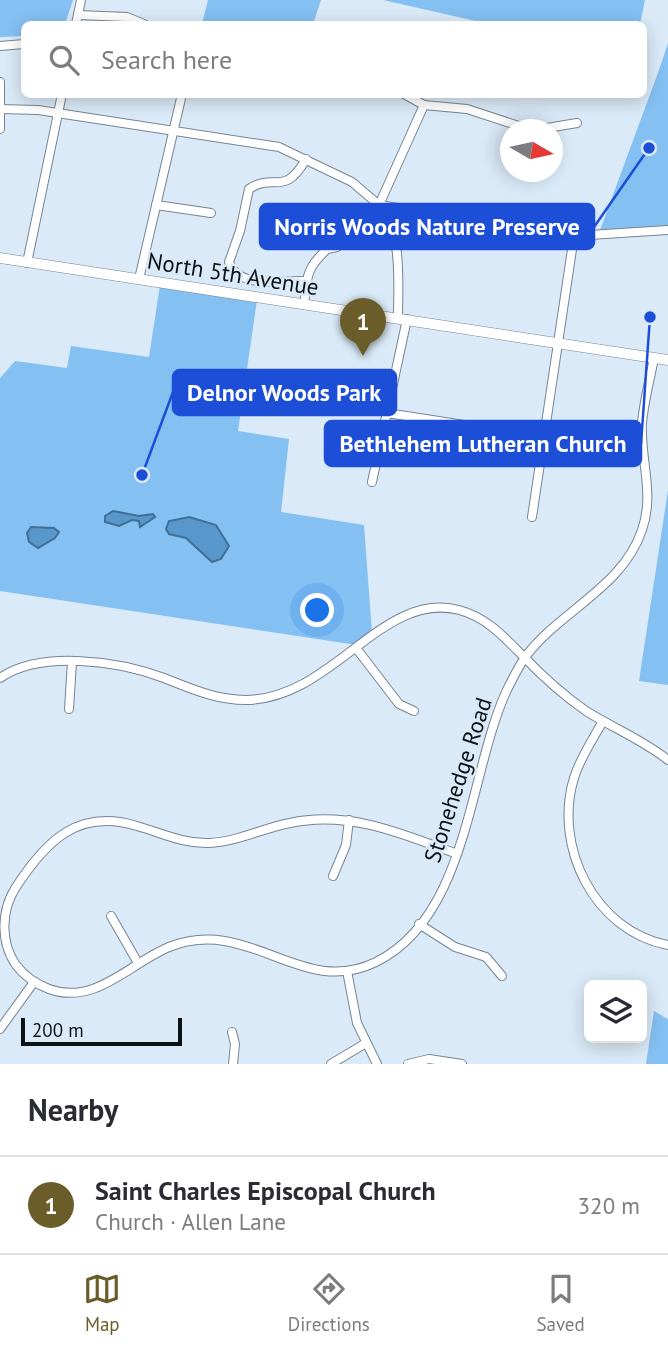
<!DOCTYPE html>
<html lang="en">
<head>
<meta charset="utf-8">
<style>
	:root { --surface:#fff; --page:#f2f2f3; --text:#2b2b33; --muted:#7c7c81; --line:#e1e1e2; --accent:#6a5d2a }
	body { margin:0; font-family:"PT Sans",sans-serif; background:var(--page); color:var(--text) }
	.controls { position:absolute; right:21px; bottom:21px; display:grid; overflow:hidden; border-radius:10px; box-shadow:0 4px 18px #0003 }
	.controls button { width:63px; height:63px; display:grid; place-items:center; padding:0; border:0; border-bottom:2px solid var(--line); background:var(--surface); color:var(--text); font:35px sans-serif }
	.compass { position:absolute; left:500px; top:119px; width:63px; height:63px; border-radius:50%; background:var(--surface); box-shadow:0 4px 18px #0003; rotate:99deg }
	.scale { position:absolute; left:21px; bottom:18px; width:161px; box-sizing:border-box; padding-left:7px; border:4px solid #0c1216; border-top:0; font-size:19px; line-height:24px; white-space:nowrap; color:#0c1216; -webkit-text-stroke:5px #daeaf8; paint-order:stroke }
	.you { position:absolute; left:318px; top:611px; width:24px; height:24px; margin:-18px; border:5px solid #fff; border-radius:50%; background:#1a73e8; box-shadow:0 0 0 10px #1a73e833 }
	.badge { display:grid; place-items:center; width:46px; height:46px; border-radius:50%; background:var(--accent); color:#fff; font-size:23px; font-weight:700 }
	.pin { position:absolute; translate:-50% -58px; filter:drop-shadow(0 2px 4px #0008) }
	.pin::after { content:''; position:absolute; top:37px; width:24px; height:21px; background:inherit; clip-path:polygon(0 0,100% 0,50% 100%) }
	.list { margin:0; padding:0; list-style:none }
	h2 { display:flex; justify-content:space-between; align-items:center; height:91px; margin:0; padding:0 28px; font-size:30px }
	h2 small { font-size:23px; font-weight:400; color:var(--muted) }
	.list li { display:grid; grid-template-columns:46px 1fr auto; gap:21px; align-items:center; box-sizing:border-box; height:98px; padding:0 28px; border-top:2px solid var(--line) }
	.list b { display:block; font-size:26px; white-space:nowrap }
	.list p { margin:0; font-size:23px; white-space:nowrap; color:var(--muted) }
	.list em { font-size:23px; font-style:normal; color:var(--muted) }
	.icon { flex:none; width:38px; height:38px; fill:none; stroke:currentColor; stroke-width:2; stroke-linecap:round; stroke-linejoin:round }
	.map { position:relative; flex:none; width:668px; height:1064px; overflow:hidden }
	.search { position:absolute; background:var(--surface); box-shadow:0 4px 18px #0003; left:21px; right:21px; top:21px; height:77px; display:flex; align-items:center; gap:18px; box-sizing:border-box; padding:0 24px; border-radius:10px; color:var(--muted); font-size:26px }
	.sheet { height:189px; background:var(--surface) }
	nav { display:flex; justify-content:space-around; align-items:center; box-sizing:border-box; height:98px; border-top:2px solid var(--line); background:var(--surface); font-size:19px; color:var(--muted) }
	nav a { display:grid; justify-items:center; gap:4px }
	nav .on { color:var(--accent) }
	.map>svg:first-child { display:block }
	.green { fill:#85c0f2 }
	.water { fill:#5897cb; stroke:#416f95; stroke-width:2 }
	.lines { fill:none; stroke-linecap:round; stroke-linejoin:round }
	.minor-casing { stroke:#778592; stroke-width:10 }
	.major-casing { stroke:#778592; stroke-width:11 }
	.minor { stroke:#fff; stroke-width:8 }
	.major { stroke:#fff; stroke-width:10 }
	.labels { text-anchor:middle; stroke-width:5; stroke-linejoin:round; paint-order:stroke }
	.street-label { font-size:23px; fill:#0c1216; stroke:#daeaf8 }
	.leader { fill:none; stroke:#1d4ed8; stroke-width:2.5 }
	.callout-dot { fill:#1d4ed8; stroke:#daeaf8; stroke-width:2.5 }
	.callout { fill:#1d4ed8; stroke:#1d4ed8; stroke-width:2.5 }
	.callout-label { font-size:24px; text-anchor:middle; font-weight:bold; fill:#fff }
</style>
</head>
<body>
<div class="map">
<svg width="668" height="1064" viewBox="0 0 668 1064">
	<rect width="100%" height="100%" fill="#daeaf8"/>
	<g class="green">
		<polygon points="0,0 73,0 65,24 24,24 24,36 0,37"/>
		<polygon points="208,0 321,0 313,24 202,24"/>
		<polygon points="383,0 645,0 640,24 489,24"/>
		<polygon points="668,43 668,227 600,230 659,70"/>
		<polygon points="160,285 257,300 238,431 289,439 281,512 364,525 372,633 357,645 0,591 0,378 15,361 67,368 71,346 149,357"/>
		<polygon points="668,490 668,685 639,681"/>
		<polygon points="654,1011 668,1019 668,1064 646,1064"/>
	</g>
	<g class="water">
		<polygon points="113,511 139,516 153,514 155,517 140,527 139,521 132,520 119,526 105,522 105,516"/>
		<polygon points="189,517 216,525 229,546 221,559 212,562 186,538 169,534 166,529 169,521"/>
		<polygon points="31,527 54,528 59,532 55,538 38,548 29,542 27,533"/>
	</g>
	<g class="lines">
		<defs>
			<g id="minor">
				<polyline points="78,15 127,17 144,24"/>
				<polyline points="76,24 81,0"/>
				<polyline points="0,46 24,44"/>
				<polyline points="0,82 0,129"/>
				<polyline points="404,94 424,105 467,109 531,130"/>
				<polyline points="0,109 38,110 279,147 352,182 379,205 574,236 668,230"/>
				<polyline points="535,130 577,123"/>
				<polyline points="156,205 211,213"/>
				<polyline points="27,263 62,94"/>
				<polyline points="139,279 182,94"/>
				<path d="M307 281C309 267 317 259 327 249L337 247 336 237 325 238 327 249"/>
				<path d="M304 304 307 281C284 280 238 290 229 262L240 231 249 189C274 172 284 198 306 159"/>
				<path d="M398 318C398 282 403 234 379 205L424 105"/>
				<polyline points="387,413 542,437"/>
				<polyline points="372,482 407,319"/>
				<polyline points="532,517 574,236"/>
				<polyline points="356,648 399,704 414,711"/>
				<path d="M0 678C41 650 119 661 164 678 192 689 216 700 246 700 333 699 382 590 459 610 486 617 503 636 522 655 542 676 563 695 586 711 613 728 643 740 668 760"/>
				<polyline points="69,709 72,662"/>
				<path d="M603 721C593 739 580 758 574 778 553 846 594 931 668 945"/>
				<path d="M457 854C403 834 349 810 290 823 263 828 237 842 209 843 183 844 162 833 137 826 78 808 46 841 16 887 1 910 0 942 16 965 25 977 36 984 49 989 95 1006 130 963 169 947 250 915 301 999 376 962 468 917 469 773 506 692 512 680 518 667 526 656 561 610 623 587 642 530 655 493 640 460 642 423 644 401 650 379 654 358"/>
				<polyline points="333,876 346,845 349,820"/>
				<polyline points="111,916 138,963"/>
				<polyline points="419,924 455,947 486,957 502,976"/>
				<polyline points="347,971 357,1023 377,1064"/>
				<polyline points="0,1029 34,982"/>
				<polyline points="232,1032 235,1044 233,1064"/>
				<polyline points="331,1064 366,1043"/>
				<polyline points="408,1064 429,1059 462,1064"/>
			</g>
			<polyline id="major" points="0,258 668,360"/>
		</defs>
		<use href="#minor" class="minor-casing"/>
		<use href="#major" class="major-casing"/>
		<use href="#minor" class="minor"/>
		<use href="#major" class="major"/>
	</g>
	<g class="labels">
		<g class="street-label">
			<text transform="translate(233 274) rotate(9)" y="8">North 5th Avenue</text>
			<text transform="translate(458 780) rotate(-72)" y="8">Stonehedge Road</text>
		</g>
	</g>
	<path class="leader" d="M649 148L594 227M142 475L173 392M650 317L641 444"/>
	<g class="callout-dot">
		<circle cx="649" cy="148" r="7"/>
		<circle cx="142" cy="475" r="7"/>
		<circle cx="650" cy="317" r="7"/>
	</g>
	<g class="callout">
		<rect x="260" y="204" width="334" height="45" rx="7"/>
		<rect x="173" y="370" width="223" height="45" rx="7"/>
		<rect x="325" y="421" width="316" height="45" rx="7"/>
	</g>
	<g class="callout-label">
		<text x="427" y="235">Norris Woods Nature Preserve</text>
		<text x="284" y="401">Delnor Woods Park</text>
		<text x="483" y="452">Bethlehem Lutheran Church</text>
	</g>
</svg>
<div class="controls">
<button><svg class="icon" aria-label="layers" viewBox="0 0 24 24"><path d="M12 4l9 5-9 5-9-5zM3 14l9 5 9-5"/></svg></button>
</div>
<svg class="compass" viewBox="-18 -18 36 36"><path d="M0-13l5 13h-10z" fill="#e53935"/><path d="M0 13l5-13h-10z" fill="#7c7c81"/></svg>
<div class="scale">200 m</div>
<div class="you"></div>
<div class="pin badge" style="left:363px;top:356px">1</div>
<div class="search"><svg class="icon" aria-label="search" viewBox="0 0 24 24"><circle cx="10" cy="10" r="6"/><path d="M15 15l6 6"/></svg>Search here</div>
</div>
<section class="sheet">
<h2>Nearby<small></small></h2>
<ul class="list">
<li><span class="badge">1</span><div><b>Saint Charles Episcopal Church</b><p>Church · Allen Lane</p></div><em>320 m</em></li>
</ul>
</section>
<nav>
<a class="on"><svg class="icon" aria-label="map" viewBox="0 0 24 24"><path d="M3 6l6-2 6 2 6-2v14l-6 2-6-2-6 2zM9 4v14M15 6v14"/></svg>Map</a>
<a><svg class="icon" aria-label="directions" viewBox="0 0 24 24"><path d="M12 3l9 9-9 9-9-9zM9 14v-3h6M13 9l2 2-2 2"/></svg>Directions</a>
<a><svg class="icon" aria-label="saved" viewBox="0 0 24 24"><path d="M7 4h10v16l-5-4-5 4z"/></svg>Saved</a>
</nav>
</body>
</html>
